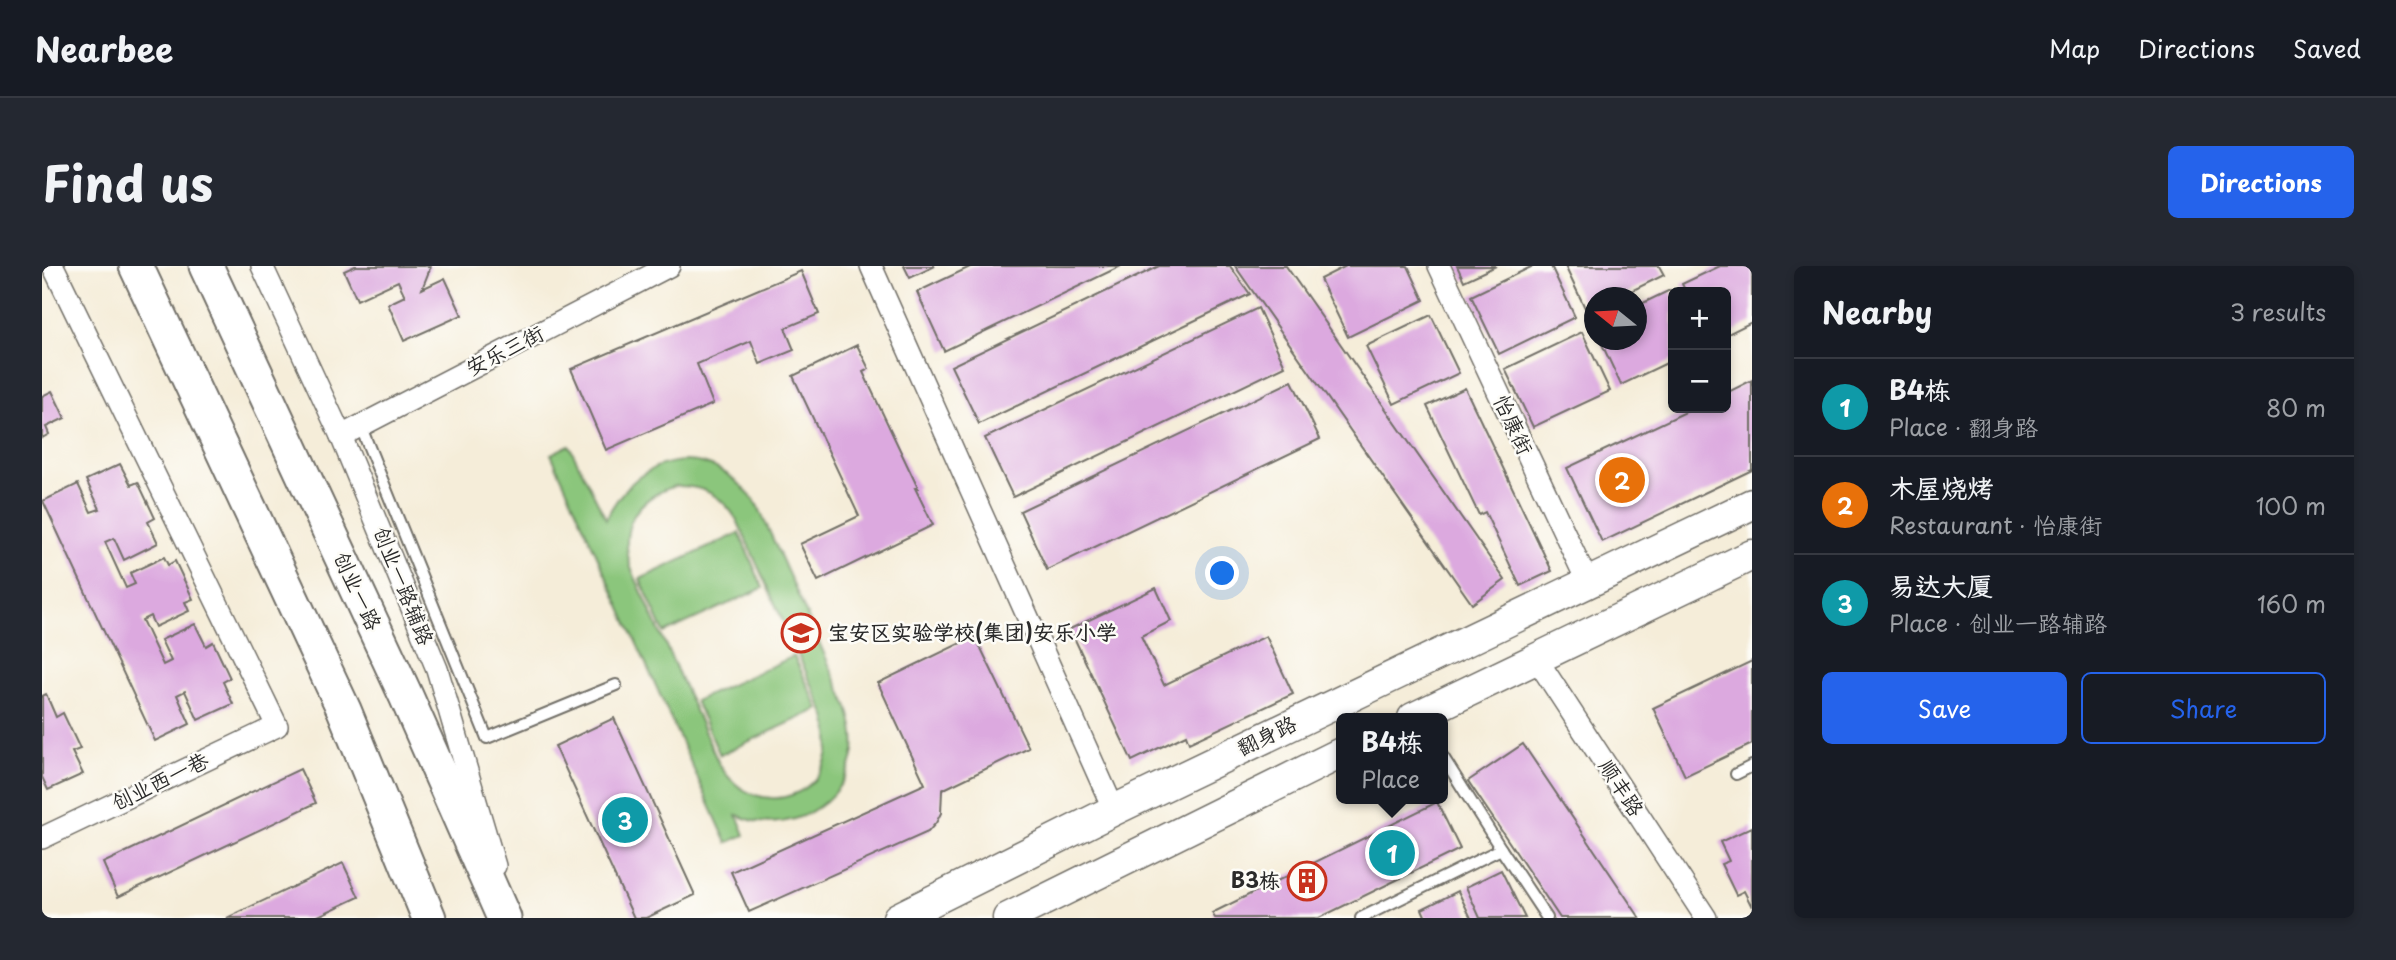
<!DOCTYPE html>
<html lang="en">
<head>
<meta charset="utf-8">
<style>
	:root { --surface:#171b24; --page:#242831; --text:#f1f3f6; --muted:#9ea1a6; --line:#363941; --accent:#2563eb }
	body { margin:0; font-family:"Playpen Sans","LXGW WenKai TC",sans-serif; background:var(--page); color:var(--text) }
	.controls { position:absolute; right:21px; top:21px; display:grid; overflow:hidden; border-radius:10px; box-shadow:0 4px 10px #0003 }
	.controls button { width:63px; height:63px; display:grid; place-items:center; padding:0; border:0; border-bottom:2px solid var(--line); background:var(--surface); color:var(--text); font:35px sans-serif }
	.compass { position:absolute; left:1542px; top:21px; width:63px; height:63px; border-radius:50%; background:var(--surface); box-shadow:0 4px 10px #0003; rotate:288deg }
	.you { position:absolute; left:1181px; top:308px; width:24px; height:24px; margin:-18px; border:5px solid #fff; border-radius:50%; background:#1a73e8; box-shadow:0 0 0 10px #1a73e833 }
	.badge { display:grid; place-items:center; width:46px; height:46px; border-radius:50%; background:var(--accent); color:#fff; font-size:23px; font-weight:700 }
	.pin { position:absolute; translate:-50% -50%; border:4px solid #fff; box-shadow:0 2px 7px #0006 }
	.popup { position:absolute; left:1294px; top:447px; width:112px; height:91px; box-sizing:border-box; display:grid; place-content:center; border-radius:10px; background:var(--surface); filter:drop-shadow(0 2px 5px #0005); font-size:23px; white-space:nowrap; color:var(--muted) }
	.popup b { font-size:26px; color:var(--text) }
	.popup::after { content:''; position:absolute; left:50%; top:100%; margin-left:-14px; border:14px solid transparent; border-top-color:var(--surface) }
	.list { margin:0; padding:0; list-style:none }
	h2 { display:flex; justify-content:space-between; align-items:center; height:91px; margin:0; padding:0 28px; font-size:30px }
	h2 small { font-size:23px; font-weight:400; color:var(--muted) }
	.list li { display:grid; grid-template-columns:46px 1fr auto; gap:21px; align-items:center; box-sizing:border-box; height:98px; padding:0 28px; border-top:2px solid var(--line) }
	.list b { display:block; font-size:26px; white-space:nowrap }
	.list p { margin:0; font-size:23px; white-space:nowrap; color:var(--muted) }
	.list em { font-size:23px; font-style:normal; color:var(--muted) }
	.actions { display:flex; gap:14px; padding:21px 28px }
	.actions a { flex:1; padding:16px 0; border:2px solid var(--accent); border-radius:10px; text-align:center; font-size:24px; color:var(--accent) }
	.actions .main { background:var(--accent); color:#fff }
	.map { position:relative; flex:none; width:1710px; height:652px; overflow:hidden; border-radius:10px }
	header { display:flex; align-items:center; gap:42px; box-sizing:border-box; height:98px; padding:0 35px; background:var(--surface); border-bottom:2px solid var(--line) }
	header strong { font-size:33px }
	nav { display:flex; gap:38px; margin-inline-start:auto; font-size:24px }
	.intro { display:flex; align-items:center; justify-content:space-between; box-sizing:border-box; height:168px; padding:0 42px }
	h1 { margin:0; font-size:49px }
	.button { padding:18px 32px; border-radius:10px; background:var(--accent); color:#fff; font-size:24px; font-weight:700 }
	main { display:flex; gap:42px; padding:0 42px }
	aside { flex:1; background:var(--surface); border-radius:10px; box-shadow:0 4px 10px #0003 }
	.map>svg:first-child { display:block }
	.green { fill:#8bc67b; stroke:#5b7853; stroke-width:2; fill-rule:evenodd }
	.building { fill:#dca9df }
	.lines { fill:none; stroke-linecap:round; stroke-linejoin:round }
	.lane-casing { stroke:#726f68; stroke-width:14 }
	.street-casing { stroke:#726f68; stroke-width:24 }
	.secondary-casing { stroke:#726f68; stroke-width:33 }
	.primary-casing { stroke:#726f68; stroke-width:37 }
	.lane { stroke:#fff; stroke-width:10 }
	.street { stroke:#fff; stroke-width:21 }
	.secondary { stroke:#fff; stroke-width:30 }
	.primary { stroke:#fff; stroke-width:33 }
	.labels { text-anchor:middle; stroke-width:5; stroke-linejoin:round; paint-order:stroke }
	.street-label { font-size:21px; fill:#2b2b2b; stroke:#fdfcf7 }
	.poi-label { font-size:21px; font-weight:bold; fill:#2b2b2b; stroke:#fdfcf7; text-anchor:start }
</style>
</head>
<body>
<header>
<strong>Nearbee</strong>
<nav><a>Map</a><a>Directions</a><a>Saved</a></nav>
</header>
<div class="intro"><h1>Find us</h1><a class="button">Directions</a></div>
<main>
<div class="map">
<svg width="1710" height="652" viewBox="0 0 1710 652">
	<rect width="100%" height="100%" fill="#fdfcf7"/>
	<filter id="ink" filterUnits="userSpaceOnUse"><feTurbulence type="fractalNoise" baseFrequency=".0143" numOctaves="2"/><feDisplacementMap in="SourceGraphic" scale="14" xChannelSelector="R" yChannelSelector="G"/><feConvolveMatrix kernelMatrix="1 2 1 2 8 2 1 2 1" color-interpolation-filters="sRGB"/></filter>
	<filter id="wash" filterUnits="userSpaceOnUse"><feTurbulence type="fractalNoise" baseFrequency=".00686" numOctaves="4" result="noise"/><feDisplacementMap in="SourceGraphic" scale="28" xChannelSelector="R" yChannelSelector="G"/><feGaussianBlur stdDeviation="1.57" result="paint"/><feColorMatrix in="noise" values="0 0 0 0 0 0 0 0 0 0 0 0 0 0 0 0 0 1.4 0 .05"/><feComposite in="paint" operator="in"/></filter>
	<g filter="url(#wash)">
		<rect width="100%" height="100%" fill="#f5edd9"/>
		<g class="green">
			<path d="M527 179 564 253C597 182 675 174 717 242L806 441C810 455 814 470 812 485 803 538 745 573 695 549L703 569 685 577 509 188ZM633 220C662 219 680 230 695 254L784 450C805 525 718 565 677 498L589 302C577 262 592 233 633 220Z"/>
			<polygon points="697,267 721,322 622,367 598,313"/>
			<polygon points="752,390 777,443 678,489 653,435"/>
		</g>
		<g id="blocks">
			<g class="building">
				<polygon points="313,0 389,0 380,23 403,12 420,49 362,75 346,38 363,30 356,15 315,34 302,5"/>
				<polygon points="862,0 893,0 868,12"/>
				<polygon points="930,0 1079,0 902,85 875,26"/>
				<polygon points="1117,0 1188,0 1208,28 937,158 909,100"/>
				<polygon points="1193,0 1244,0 1463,314 1430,338"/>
				<polygon points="1304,0 1366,0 1382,34 1306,71 1278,13"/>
				<polygon points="1415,0 1454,0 1422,15"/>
				<polygon points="1491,0 1509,0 1533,51 1457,88 1429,30"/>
				<polygon points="1523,0 1617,0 1622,9 1575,32 1552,32 1552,42 1545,46"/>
				<polygon points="1678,0 1710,0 1710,56 1684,69 1684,26 1644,26 1640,18"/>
				<polygon points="759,5 777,48 743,62 752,84 718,98 709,75 655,98 671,138 564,184 529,103"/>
				<polygon points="1628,24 1631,30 1631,94 1579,119 1558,74 1595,74 1595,40"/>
				<polygon points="1216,42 1243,100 971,231 943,172"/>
				<polygon points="1389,49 1417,107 1352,138 1324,80"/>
				<polygon points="1540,66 1568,125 1491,161 1463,103"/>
				<polygon points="815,79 827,103 821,106 876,222 873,222 891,259 776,315 758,278 817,250 751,110"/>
				<polygon points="1710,114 1710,204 1560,276 1525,202 1652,142 1684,142 1684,127"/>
				<polygon points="1250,115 1278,173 1005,304 978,245"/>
				<polygon points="1423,122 1510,305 1478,320 1443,246 1437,249 1385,140"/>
				<polygon points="10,125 23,152 4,161 7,168 0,172 0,130"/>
				<polygon points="78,198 89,219 96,216 113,252 106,256 116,277 82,294 72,272 63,276 84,322 93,318 88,307 122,291 126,299 133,295 151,333 143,336 147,345 113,361 108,350 100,354 121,399 129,395 119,374 153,358 164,380 171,376 188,412 181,416 191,438 156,454 143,425 135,429 148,458 113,475 1,235 36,218 49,246 58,243 44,214"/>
				<polygon points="1114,322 1129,355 1099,370 1122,419 1224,370 1251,428 1147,477 1144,469 1090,495 1028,363"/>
				<polygon points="933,370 987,482 900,524 899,547 894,557 886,566 707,646 689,606 883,518 836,417"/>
				<polygon points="1710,395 1710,478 1643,510 1611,442"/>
				<polygon points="4,428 14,451 21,447 38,483 30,486 41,508 6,524 0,511 0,430"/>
				<polygon points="572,452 653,629 604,652 592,652 513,480"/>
				<polygon points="1481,478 1596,649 1598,652 1518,652 1426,515"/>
				<polygon points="258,503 274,537 76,631 61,597"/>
				<polygon points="1395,536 1418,583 1277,652 1173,652 1170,647"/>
				<polygon points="1710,561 1710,641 1702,625 1694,629 1679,598 1687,595 1678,576"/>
				<polygon points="301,597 317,631 272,652 185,652"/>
				<polygon points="1459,604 1483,652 1438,652 1424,621"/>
				<polygon points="1416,625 1429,652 1384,652 1380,643"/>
			</g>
		</g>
	</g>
	<g filter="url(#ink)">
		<use href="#blocks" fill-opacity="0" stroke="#726f68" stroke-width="2"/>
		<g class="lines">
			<defs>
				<g id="lane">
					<polyline points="318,159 445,472 574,419"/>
					<polyline points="1401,491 1459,583"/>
					<polyline points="1694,508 1710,500"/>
					<polyline points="1319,652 1459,583 1505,652"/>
				</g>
				<g id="street">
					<polyline points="220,0 299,170 395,403 453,600"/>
					<polyline points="829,0 1072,544"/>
					<polyline points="1397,0 1546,317"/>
					<polyline points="299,170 627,0"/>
					<polyline points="1494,392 1664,652"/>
					<polyline points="0,572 235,460 11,0"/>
				</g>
				<g id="secondary">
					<polyline points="1371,452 1710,289"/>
					<polyline points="856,652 1072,544 1710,238"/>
					<polyline points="966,652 1299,487"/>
				</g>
				<g id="primary">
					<polyline points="94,0 302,444 387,652"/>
					<polyline points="164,0 364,430 462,652"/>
				</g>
			</defs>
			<use href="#lane" class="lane-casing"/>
			<use href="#street" class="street-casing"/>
			<use href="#secondary" class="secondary-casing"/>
			<use href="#primary" class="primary-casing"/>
			<use href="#lane" class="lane"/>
			<use href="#street" class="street"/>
			<use href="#secondary" class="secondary"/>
			<use href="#primary" class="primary"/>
		</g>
	</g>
	<defs>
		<symbol id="school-ring" viewBox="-11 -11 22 22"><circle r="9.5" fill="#fdfcf7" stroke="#c8321e" stroke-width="1.5"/><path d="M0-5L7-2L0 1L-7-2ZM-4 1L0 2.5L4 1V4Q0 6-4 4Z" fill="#c8321e"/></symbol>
		<symbol id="building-ring" viewBox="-11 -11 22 22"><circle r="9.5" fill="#fdfcf7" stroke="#c8321e" stroke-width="1.5"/><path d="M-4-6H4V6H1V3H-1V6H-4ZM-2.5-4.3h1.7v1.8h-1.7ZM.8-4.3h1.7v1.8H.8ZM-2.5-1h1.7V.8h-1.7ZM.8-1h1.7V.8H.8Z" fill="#c8321e"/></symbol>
	</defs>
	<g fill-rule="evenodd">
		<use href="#school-ring" x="737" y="345" width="44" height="44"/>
		<use href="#building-ring" x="1243" y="593" width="44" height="44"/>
	</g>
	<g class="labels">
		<g class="street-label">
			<text transform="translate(463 85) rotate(-27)" y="7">安乐三街</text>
			<text transform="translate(1471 159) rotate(65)" y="7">怡康街</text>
			<text transform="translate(361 320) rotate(68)" y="7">创业一路辅路</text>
			<text transform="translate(315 325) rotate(65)" y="7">创业一路</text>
			<text transform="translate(1225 470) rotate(-26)" y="7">翻身路</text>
			<text transform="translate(118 516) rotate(-26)" y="7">创业西一巷</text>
			<text transform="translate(1579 522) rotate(57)" y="7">顺丰路</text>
		</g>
		<g class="poi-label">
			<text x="786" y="374">宝安区实验学校(集团)安乐小学</text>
			<text x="1238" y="622" text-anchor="end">B3栋</text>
		</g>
	</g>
</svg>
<div class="controls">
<button>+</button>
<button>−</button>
</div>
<svg class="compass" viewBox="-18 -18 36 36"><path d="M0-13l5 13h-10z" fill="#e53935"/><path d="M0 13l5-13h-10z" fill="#9ea1a6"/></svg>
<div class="you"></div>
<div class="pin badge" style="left:1350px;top:587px;background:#0f9aa8">1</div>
<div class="popup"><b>B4栋</b>Place</div>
<div class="pin badge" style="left:1580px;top:214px;background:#e8710a">2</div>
<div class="pin badge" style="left:583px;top:554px;background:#0f9aa8">3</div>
</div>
<aside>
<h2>Nearby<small>3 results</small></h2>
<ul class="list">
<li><span class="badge" style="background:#0f9aa8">1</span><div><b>B4栋</b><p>Place · 翻身路</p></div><em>80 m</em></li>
<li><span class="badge" style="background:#e8710a">2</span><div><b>木屋烧烤</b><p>Restaurant · 怡康街</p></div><em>100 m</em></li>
<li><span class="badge" style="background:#0f9aa8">3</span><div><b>易达大厦</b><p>Place · 创业一路辅路</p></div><em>160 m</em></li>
</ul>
<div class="actions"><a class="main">Save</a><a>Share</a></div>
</aside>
</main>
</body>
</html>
